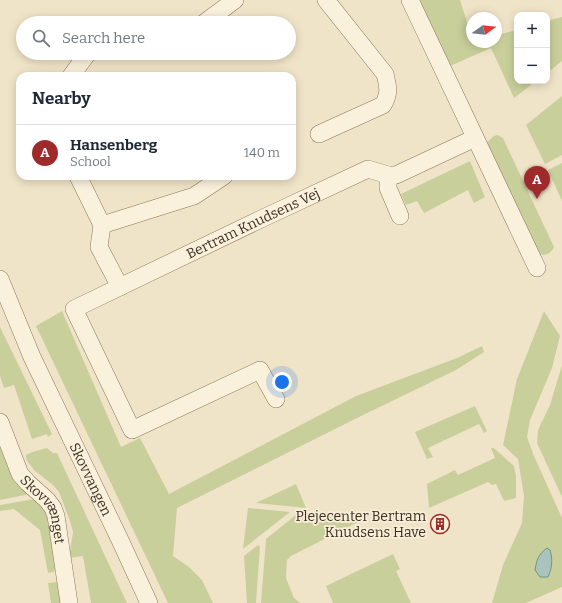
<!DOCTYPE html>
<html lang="en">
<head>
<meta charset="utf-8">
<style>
	:root { --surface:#fff; --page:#f6f6f7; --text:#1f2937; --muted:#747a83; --line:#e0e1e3; --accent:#9e2a2b }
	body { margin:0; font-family:Bitter,serif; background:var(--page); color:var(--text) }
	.controls { position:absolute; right:12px; top:12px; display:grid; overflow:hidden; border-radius:8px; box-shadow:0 2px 10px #0003 }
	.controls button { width:36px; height:36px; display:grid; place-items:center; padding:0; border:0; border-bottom:1px solid var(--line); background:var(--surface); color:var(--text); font:20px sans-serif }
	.compass { position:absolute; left:466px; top:12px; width:36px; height:36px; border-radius:50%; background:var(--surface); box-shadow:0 2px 10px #0003; rotate:75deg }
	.you { position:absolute; left:282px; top:382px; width:14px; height:14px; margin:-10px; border:3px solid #fff; border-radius:50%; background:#1a73e8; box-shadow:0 0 0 6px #1a73e833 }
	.badge { display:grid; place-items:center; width:26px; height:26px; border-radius:50%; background:var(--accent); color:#fff; font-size:13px; font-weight:700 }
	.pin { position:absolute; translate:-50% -33px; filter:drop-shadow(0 1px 2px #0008) }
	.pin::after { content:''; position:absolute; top:21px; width:14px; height:12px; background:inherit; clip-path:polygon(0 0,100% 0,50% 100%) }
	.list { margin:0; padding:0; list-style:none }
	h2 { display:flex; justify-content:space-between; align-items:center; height:52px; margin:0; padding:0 16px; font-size:17px }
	h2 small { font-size:13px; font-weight:400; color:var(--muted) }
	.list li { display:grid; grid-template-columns:26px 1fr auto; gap:12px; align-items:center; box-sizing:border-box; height:56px; padding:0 16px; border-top:1px solid var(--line) }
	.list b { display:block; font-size:15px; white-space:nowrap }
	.list p { margin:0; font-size:13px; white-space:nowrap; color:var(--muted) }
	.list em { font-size:13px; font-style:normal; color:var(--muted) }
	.icon { flex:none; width:22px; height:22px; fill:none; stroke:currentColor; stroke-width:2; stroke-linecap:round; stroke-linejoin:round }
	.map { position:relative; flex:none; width:562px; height:603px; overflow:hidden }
	.search { position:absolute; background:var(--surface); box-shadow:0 2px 10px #0003; left:16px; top:16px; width:280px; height:44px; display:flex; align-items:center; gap:10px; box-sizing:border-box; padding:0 14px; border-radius:22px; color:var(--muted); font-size:15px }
	.panel { position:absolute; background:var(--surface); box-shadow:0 2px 10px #0003; left:16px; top:72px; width:280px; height:108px; border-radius:12px }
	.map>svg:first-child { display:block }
	.green { fill:#c9cf9b }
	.water { fill:#a9c4bc; stroke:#6f938a }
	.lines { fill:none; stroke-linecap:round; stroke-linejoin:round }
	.minor-casing { stroke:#8d765c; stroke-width:18 }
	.minor { stroke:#faf1dc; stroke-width:17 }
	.labels { text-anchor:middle; stroke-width:3.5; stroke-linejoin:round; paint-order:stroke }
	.street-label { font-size:14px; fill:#3d2e20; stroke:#f7eed8 }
	.poi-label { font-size:14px; fill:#3d2e20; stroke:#f7eed8; text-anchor:end }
</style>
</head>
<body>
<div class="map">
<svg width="562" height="603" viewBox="0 0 562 603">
	<rect width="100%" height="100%" fill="#f0e4c8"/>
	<g class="green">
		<polygon points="418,0 460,0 470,32 472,32 472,42 496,42 496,35 517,30 517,81 536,81 514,98 491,48 450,66"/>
		<polygon points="562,17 562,61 547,73 547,21"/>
		<polygon points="562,96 562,155 545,164 526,125"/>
		<path d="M498 135 503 138 554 247C550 255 547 254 539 255L486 143 494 136Z"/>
		<polygon points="470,161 485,197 474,203 468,190 424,213 417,201 406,205 401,194"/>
		<polygon points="562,163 562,201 548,170"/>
		<polygon points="62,311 121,447 140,438 169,494 356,396 457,358 482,346 484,352 456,370 359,417 177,508 173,556 189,567 202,580 213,603 168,603 36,326"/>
		<polygon points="544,311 560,336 552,368 530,420 527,437 534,456 562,518 562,587 526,603 492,603 503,565 522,523 524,496 518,459 503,445 517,379"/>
		<polygon points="0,327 52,434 48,437 47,434 32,439 14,385 4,388 0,376"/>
		<polygon points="562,365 562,497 537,443 538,430 550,405"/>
		<polygon points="475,406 487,431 484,433 479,424 428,448 433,457 427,459 415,432"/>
		<polygon points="0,438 35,493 0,500"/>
		<polygon points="47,448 53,453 57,453 127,603 91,603 83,556 69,558 73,532 70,521 59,492 53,485 34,470 26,459 26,455 32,452"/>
		<polygon points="491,448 494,448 514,466 516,476 516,498 504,501 496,484 492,485 488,482 429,508 427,484 455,470 458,475 495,458"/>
		<polygon points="296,484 306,508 256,503"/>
		<polygon points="40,498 49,515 57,568 53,572 48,573 40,530 14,509 0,511 0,505"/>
		<polygon points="248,508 290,512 243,549"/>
		<polygon points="297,514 313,514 362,520 291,556 287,560 286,578 294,598 300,603 261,603 266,539"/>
		<polygon points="258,545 260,547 256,603 247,603 244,556"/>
		<polygon points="393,554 400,569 396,571 411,603 333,603 326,586"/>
		<polygon points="57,582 64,603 51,603 48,583"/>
	</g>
	<path class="water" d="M547 548 550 550C553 560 552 568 548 577H540L535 570C537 559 538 555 547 548Z"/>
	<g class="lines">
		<defs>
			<g id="minor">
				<polyline points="410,0 537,268"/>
				<polyline points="204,23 235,0"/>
				<polyline points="71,76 88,53"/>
				<path d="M319 134 383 105C390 93 388 87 385 74L326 0"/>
				<polyline points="388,175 388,188 400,216"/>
				<polyline points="78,176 102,225 99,247 120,287"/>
				<polyline points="102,225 194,196 224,176"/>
				<path id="s1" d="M0 279 32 357 120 540 149 603"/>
				<path id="s2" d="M276 399 260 370 132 430 74 309 261 219 368 169 388 175H396L475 138"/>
				<path id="s3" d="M0 422 20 474 28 483 47 500 53 508 56 516 69 603"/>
			</g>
		</defs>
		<use href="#minor" class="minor-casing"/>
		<use href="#minor" class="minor"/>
	</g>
	<defs>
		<symbol id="building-ring" viewBox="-11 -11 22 22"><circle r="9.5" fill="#f7eed8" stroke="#9e2a2b" stroke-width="1.5"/><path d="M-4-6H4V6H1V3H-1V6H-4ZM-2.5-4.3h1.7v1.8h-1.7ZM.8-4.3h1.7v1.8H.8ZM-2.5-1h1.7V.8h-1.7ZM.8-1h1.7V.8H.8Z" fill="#9e2a2b"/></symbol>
	</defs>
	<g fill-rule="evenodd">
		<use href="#building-ring" x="429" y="513" width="22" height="22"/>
	</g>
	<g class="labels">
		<g class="street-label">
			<text dy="5" stroke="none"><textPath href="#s2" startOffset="507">Bertram Knudsens Vej</textPath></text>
			<text dy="5" stroke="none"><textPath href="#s1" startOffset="220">Skovvangen</textPath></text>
			<text dy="5" stroke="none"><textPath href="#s3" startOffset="100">Skovvænget</textPath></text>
		</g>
		<g class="poi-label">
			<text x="426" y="521">Plejecenter Bertram<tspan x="426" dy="16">Knudsens Have</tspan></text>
		</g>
	</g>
</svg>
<div class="controls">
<button>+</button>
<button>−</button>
</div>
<svg class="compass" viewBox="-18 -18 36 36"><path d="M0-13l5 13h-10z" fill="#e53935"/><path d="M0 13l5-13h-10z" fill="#747a83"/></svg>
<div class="you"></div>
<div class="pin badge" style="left:537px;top:199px">A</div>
<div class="search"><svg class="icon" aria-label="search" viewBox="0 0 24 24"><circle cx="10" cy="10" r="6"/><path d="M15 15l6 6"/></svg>Search here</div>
<section class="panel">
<h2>Nearby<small></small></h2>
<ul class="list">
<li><span class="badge">A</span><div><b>Hansenberg</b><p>School</p></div><em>140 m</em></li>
</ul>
</section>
</div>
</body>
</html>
